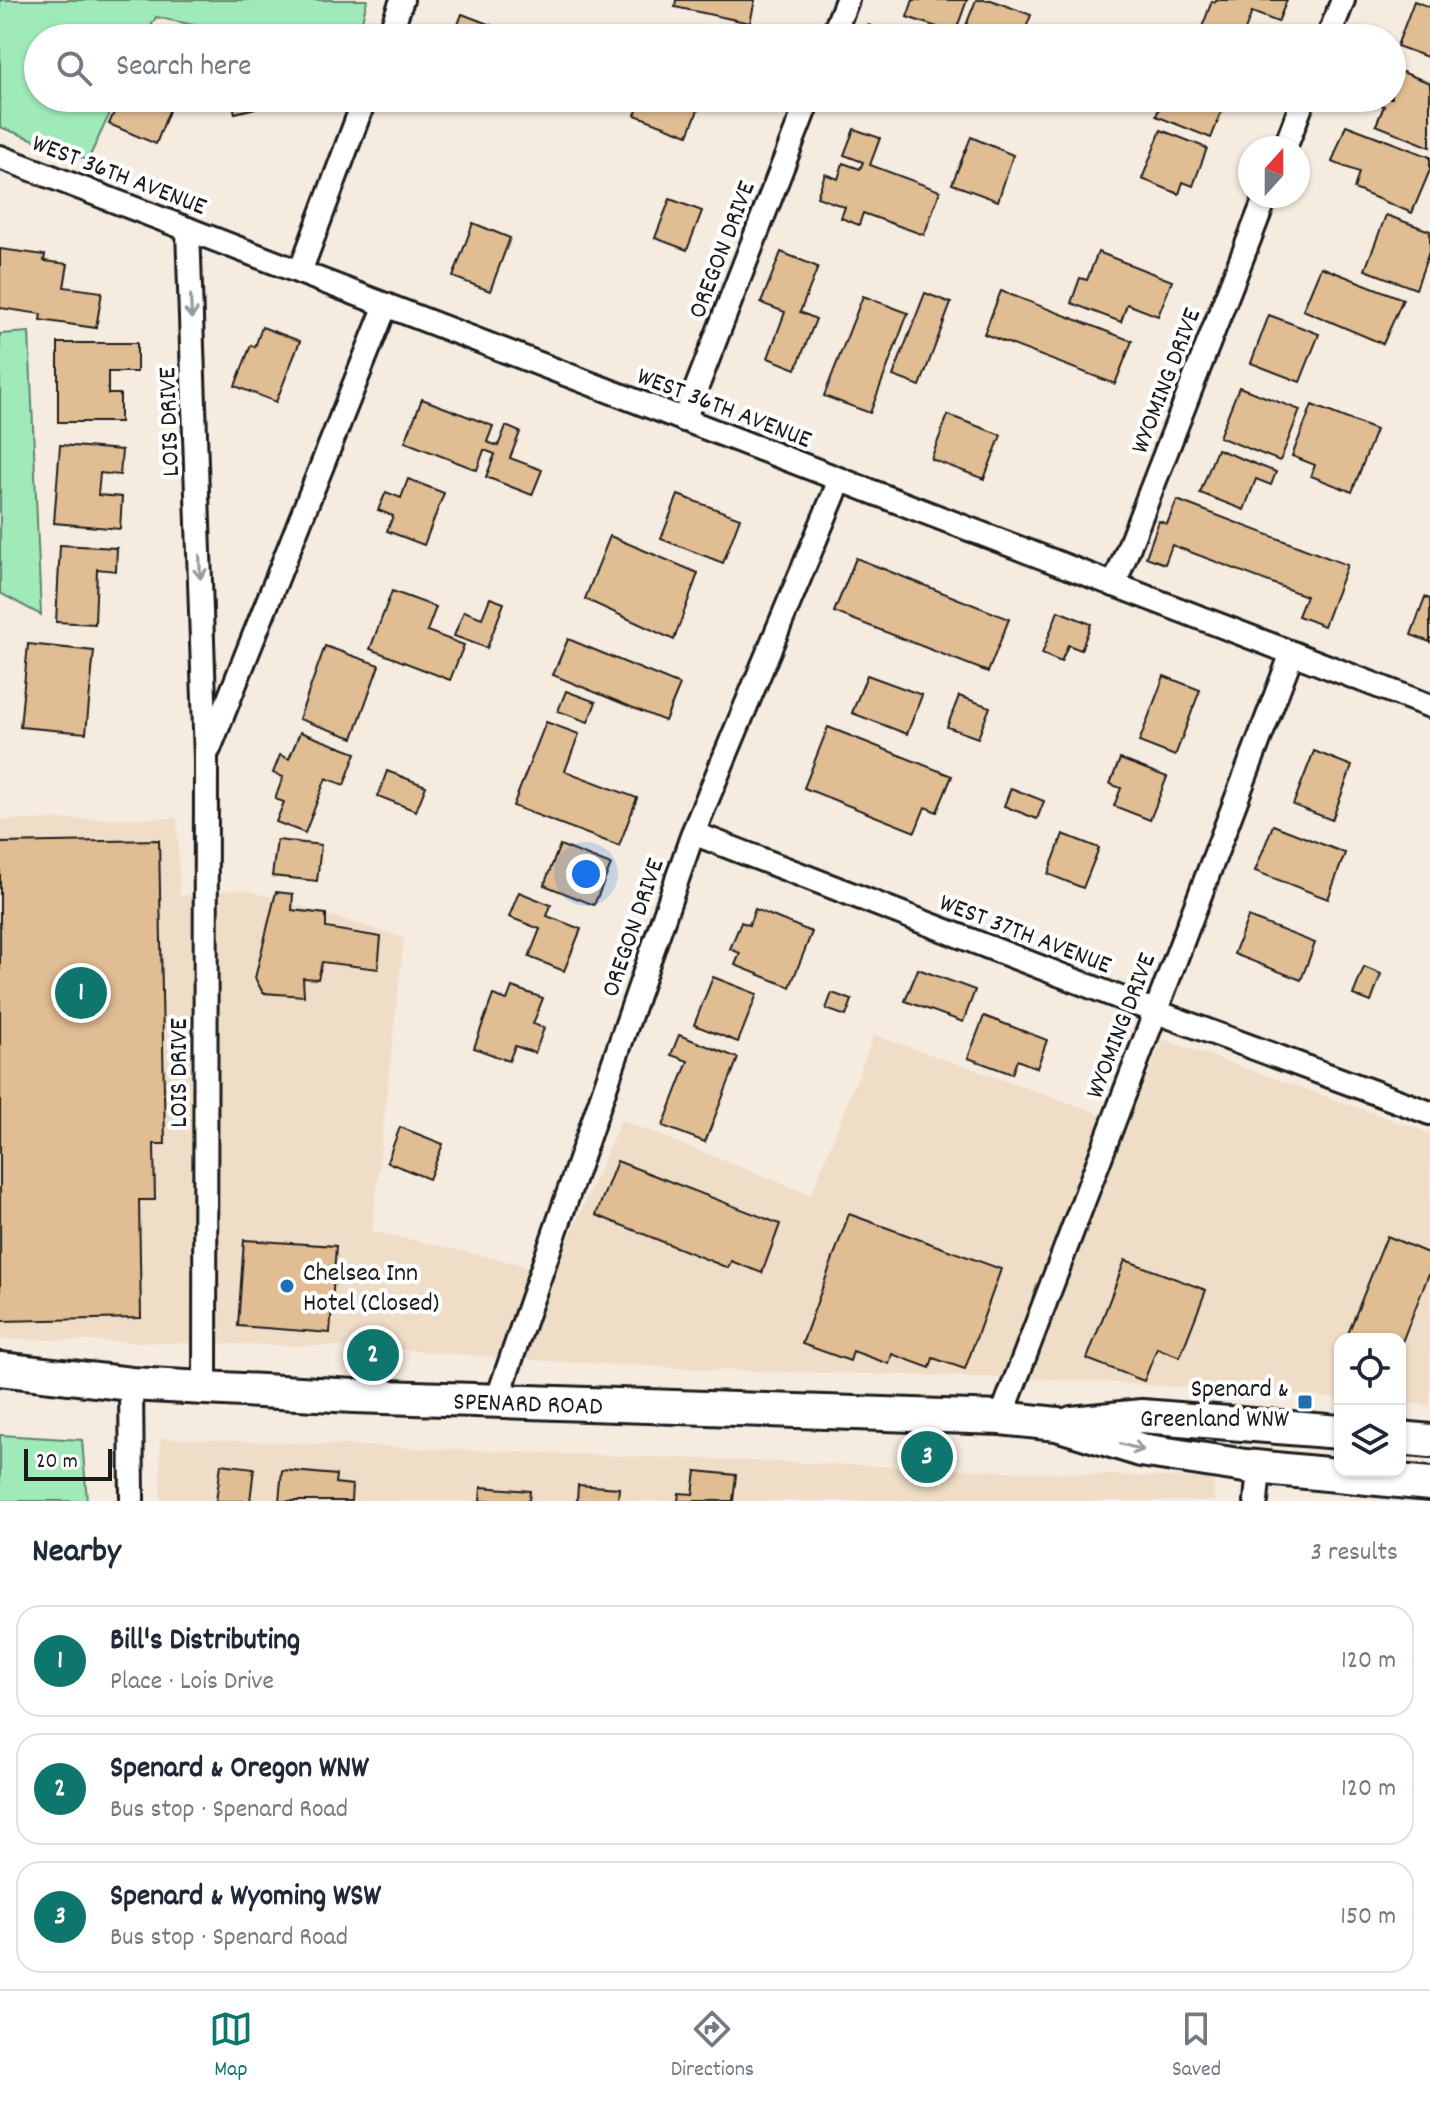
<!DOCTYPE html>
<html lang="en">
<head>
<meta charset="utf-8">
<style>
	:root { --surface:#fff; --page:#f2f2f3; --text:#1f2937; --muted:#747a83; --line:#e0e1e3; --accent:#0f766e }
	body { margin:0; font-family:Dekko,sans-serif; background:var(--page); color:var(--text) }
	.controls { position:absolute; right:24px; bottom:24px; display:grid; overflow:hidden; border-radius:16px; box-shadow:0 2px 6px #0004 }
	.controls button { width:72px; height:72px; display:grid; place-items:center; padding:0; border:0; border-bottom:2px solid var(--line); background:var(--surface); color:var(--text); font:40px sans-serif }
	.compass { position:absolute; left:1238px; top:136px; width:72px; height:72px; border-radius:50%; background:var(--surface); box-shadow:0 2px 6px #0004; rotate:21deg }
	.scale { position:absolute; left:24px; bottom:20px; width:88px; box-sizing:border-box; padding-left:8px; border:4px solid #1c1c1c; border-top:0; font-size:22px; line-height:28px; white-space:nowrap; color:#1c1c1c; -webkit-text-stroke:6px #fff; paint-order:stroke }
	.you { position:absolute; left:586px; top:874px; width:28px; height:28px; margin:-20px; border:6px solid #fff; border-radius:50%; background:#1a73e8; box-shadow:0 0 0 12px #1a73e833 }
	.badge { display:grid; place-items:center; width:52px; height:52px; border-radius:50%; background:var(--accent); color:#fff; font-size:26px; font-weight:700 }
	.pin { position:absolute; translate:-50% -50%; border:4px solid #fff; box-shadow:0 2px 8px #0006 }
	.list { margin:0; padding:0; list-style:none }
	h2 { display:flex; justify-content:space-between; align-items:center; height:104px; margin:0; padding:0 32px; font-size:34px }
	h2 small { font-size:26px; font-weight:400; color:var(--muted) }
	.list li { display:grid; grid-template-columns:52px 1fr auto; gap:24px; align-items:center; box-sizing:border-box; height:112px; margin:0 16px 16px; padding:0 16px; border:2px solid var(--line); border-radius:24px }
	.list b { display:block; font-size:30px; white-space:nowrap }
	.list p { margin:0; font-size:26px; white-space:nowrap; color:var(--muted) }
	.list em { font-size:26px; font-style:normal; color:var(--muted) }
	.icon { flex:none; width:44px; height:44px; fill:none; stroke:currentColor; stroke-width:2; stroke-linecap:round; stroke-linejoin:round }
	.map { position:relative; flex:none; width:1430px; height:1501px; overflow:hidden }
	.search { position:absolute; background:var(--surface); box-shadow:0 2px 6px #0004; left:24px; right:24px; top:24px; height:88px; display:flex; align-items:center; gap:20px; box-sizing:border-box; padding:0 28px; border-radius:44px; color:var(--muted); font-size:30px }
	.sheet { height:488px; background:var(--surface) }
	nav { display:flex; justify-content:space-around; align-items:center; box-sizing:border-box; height:112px; border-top:2px solid var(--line); background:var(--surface); font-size:22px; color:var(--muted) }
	nav a { display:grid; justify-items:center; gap:4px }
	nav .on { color:var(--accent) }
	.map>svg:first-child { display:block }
	.built { fill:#f0ddc8 }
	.green { fill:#a0eaba; stroke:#5e836b; stroke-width:2 }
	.building { fill:#e1bd93; stroke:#1c1c1c; stroke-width:2 }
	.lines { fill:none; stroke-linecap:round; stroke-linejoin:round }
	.street-casing { stroke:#1c1c1c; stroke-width:28 }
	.secondary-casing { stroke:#1c1c1c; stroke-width:38 }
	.street { stroke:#fff; stroke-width:22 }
	.secondary { stroke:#fff; stroke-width:32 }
	.oneway { stroke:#999 }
	.poi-dot { fill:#1f6fb2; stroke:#fff; stroke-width:3 }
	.labels { text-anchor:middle; stroke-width:8; stroke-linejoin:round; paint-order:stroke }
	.street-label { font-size:26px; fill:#1c1c1c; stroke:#fff }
	.poi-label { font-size:26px; fill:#1c1c1c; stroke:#fff; text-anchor:start }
</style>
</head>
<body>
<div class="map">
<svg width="1430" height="1501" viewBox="0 0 1430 1501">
	<rect width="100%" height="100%" fill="#f6ebdf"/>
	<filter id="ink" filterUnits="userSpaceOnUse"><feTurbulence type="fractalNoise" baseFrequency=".0125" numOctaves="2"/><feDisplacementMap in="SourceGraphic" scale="16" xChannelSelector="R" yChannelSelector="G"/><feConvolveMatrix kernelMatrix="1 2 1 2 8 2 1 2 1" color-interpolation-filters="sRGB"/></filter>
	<g filter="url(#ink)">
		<g class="built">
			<polygon points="177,818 180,896 243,889 404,938 372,1231 515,1263 552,1277 621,1120 811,1195 874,1035 1093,1111 1124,1134 1162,1039 1430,1133 1430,1406 1400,1402 1400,1339 1340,1339 1340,1398 1057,1379 716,1370 547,1361 367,1347 0,1339 0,820"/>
			<polygon points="160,1438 1214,1479 1214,1501 161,1501"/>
		</g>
		<g class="green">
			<polygon points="0,0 367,0 358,38 253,38 156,17 145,38 38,38 38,98 117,98 88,160 0,127"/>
			<polygon points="29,332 41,615 0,593 0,334"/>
			<polygon points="0,1435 82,1440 87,1501 0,1501"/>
		</g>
		<g class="building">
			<polygon points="676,0 755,0 750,23 675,7"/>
			<polygon points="913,0 967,0 955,33 907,17"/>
			<polygon points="976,0 991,0 1031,15 1022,38 961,38"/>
			<polygon points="1216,0 1287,0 1278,22 1252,12 1242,38 1198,38 1212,1 1215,2"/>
			<polygon points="1414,1 1430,7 1430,58 1397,46"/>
			<polygon points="462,14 525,38 453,38"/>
			<polygon points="868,25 903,38 863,38"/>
			<polygon points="1392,68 1430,83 1430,147 1376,125 1384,106 1360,98 1392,98"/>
			<polygon points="120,98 174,98 156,144 109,124"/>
			<polygon points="231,98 277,98 277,103 235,113"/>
			<polygon points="642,98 683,98 700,105 688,135 635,115"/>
			<polygon points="1163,98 1227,98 1211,138 1156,116"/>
			<polygon points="1346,125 1430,157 1430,170 1412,213 1354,189 1359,172 1332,162"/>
			<polygon points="854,129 880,138 870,165 940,191 924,235 863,213 859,225 841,218 845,207 817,197 825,174 838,179 843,163 860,169 863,162 844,155"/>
			<polygon points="1161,130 1207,148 1193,186 1183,182 1179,194 1142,179"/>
			<polygon points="971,137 1013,155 998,201 952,184"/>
			<polygon points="670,199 702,211 687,250 655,238"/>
			<polygon points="1386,215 1430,231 1430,249 1416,289 1365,270"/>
			<polygon points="473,223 510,238 490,291 453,277"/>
			<polygon points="0,249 45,255 44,261 68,264 64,287 102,292 96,328 40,320 41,314 0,308"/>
			<polygon points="781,252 818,267 800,312 816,319 796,369 768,358 785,312 761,303"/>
			<polygon points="1098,252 1172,281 1158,316 1127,304 1121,322 1071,303 1080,278 1087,280"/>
			<polygon points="1321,267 1403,299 1383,344 1303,310"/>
			<polygon points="1001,291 1132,341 1115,384 984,334"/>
			<polygon points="925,293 951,303 920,386 893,376"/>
			<polygon points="863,296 908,313 870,413 824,396"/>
			<polygon points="1269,315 1319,334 1300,382 1251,363"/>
			<polygon points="262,327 300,341 276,402 235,386 251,345 255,347"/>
			<polygon points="58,343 137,343 137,372 108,372 108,394 120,394 120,422 58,422"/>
			<polygon points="1239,387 1300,410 1280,461 1219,437"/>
			<polygon points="422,399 493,426 487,442 498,446 506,426 520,432 510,458 542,470 532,495 486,477 495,454 484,450 477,470 405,442"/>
			<polygon points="1312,405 1376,430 1352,492 1311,476 1315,465 1292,456"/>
			<polygon points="948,415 1001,435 984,479 931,459"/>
			<polygon points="60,445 122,450 120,475 100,473 98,495 122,497 120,529 54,523"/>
			<polygon points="1217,449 1276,472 1271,485 1256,479 1244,510 1200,493"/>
			<polygon points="408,479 444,493 424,545 387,531 393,516 378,510 386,492 401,498"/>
			<polygon points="678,495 740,518 723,563 661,539"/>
			<polygon points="1177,500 1347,565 1324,626 1298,616 1306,596 1172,545 1165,564 1146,557 1159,521 1167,524"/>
			<polygon points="610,536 698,573 674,640 585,599"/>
			<polygon points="60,545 117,548 116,571 97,569 95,624 56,622"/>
			<polygon points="856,558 1009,619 988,672 834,612"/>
			<polygon points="392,591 436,607 427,631 464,645 450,680 370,649"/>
			<polygon points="1425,597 1430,599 1430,642 1411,635"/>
			<polygon points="490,598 504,603 487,648 454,636 464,611 482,618"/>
			<polygon points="1058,611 1091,624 1081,650 1068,645 1061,662 1042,654"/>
			<polygon points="568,639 680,685 665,721 553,675"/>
			<polygon points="28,644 94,651 86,733 20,727"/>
			<polygon points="325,646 379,665 353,738 299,719"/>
			<polygon points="867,675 922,695 907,734 852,713"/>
			<polygon points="1164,676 1200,690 1175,756 1139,742"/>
			<polygon points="566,691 596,702 588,722 558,711"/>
			<polygon points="959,696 990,707 978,738 947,727"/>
			<polygon points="546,722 579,734 565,771 637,798 619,846 513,806"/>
			<polygon points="828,727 952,776 937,812 925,807 915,832 804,788"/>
			<polygon points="300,732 356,753 344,785 326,778 305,833 276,822 284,802 275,799 283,777 273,773 280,755 289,759"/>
			<polygon points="1314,751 1352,766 1332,820 1293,805"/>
			<polygon points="1120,759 1167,777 1150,820 1114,806 1121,788 1110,784"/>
			<polygon points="387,771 426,786 416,811 378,796"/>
			<polygon points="1011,788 1044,801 1037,819 1004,806"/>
			<polygon points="1273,825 1345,853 1328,899 1255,871"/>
			<polygon points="1063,834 1099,848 1083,888 1048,874"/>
			<polygon points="159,840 165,1144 154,1144 155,1200 139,1200 141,1318 0,1321 0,843"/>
			<polygon points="277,840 321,845 317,881 272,876"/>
			<polygon points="560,845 611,865 594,905 544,885"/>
			<polygon points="276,892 293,894 292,910 326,914 326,928 381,937 378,969 322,962 318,979 303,978 304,996 263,993 255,978"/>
			<polygon points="519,892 551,905 547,916 581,929 564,971 529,957 540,929 509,917"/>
			<polygon points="755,909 812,932 790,987 735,965 740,953 730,949 741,922 749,925"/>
			<polygon points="1248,917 1315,943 1301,980 1234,954"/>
			<polygon points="1364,967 1381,974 1371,1002 1353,995"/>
			<polygon points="918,969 975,990 963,1022 905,1001"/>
			<polygon points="713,977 757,994 738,1042 694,1025"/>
			<polygon points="512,987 543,998 533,1024 544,1028 535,1053 515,1046 509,1061 474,1048 493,995 507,1000"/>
			<polygon points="832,993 852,1000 846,1016 826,1009"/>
			<polygon points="984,1016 1047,1040 1037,1068 1017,1060 1012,1074 968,1058"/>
			<polygon points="679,1035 738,1058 705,1142 663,1126 688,1061 671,1055"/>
			<polygon points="400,1127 443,1144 429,1179 387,1162"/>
			<polygon points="617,1161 780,1224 762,1273 731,1261 728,1268 596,1215"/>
			<polygon points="849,1214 1001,1269 965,1369 933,1358 930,1368 892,1354 889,1364 853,1351 850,1361 802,1344"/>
			<polygon points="1387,1236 1430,1254 1430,1271 1400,1347 1400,1339 1346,1339"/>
			<polygon points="244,1240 336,1246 330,1333 238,1326"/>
			<polygon points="1125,1260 1206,1290 1180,1357 1157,1348 1144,1381 1087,1359"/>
			<polygon points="221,1464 254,1468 250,1501 216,1501"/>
			<polygon points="282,1470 336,1475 335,1483 352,1485 351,1501 279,1501"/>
			<polygon points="696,1471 736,1475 733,1501 678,1501 679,1493 693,1494"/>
			<polygon points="578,1485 619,1488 618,1501 577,1501"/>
			<polygon points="481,1487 530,1491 529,1501 480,1501"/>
		</g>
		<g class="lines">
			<defs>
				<g id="street">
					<polyline points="388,38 402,0"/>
					<polyline points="832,38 847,0"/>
					<polyline points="1328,38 1343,0"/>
					<polyline points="1285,148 1304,98"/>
					<polyline points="0,157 1430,706"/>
					<polyline points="188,229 206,758 205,1388"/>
					<polyline points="300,272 365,98"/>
					<polyline points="684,420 809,98"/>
					<polyline points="1114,585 1266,196"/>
					<polyline points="209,749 386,305"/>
					<polyline points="693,833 1154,1011 1430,1113"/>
					<polyline points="131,1384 132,1501"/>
					<polyline points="497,1400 693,833 840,480"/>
					<polyline points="1001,1418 1292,653"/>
					<polyline points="1256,1501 1259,1468"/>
				</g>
				<g id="secondary">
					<polyline points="0,1369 131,1384 355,1396 1001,1418 1057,1424 1141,1450 1245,1466 1430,1484"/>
					<polyline points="1072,1423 1142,1416 1340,1432"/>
					<polyline points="1400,1438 1430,1441"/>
				</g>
			</defs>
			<use href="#street" class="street-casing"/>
			<use href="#secondary" class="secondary-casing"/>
			<use href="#street" class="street"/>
			<use href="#secondary" class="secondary"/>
		</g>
		<defs><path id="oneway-shaft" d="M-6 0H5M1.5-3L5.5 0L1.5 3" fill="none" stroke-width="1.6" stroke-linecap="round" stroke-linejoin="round" transform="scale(2)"/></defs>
		<g class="oneway">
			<use href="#oneway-shaft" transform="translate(191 307) rotate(88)"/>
			<use href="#oneway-shaft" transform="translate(200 567) rotate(88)"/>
			<use href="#oneway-shaft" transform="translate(1132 1447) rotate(16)"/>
		</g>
	</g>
	<g class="poi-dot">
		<circle cx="287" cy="1286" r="8"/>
		<rect x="1297" y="1394" width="16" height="16" rx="4"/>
	</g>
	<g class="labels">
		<g class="street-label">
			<text transform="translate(120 173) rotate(21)" y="9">WEST 36TH AVENUE</text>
			<text transform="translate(720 249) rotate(-69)" y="9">OREGON DRIVE</text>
			<text transform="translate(1164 380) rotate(-69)" y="9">WYOMING DRIVE</text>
			<text transform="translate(725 406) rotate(21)" y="9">WEST 36TH AVENUE</text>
			<text transform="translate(167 422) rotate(-92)" y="9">LOIS DRIVE</text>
			<text transform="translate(631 927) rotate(-71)" y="9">OREGON DRIVE</text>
			<text transform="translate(1026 932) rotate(21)" y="9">WEST 37TH AVENUE</text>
			<text transform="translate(1119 1025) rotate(-69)" y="9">WYOMING DRIVE</text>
			<text transform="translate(177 1073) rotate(-90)" y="9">LOIS DRIVE</text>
			<text transform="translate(528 1402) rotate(2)" y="9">SPENARD ROAD</text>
		</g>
		<g class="poi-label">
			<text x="303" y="1280">Chelsea Inn<tspan x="303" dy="30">Hotel (Closed)</tspan></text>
			<text x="1289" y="1396" text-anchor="end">Spenard &amp;<tspan x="1289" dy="30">Greenland WNW</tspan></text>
		</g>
	</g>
</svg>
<div class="controls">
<button><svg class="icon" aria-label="locate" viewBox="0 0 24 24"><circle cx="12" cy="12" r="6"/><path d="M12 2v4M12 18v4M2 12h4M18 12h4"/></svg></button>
<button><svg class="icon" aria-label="layers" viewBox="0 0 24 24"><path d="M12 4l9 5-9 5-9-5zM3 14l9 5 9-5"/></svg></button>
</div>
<svg class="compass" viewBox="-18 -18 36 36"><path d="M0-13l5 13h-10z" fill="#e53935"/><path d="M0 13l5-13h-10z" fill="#747a83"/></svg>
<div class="scale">20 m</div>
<div class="you"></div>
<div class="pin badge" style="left:81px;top:993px">1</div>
<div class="pin badge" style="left:373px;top:1355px">2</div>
<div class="pin badge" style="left:927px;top:1457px">3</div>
<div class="search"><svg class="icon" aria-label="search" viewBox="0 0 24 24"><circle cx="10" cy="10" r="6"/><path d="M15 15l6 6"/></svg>Search here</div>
</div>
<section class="sheet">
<h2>Nearby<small>3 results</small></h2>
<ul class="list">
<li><span class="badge">1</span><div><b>Bill's Distributing</b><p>Place · Lois Drive</p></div><em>120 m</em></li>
<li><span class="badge">2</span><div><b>Spenard &amp; Oregon WNW</b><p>Bus stop · Spenard Road</p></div><em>120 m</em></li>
<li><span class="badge">3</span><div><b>Spenard &amp; Wyoming WSW</b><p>Bus stop · Spenard Road</p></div><em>150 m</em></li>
</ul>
</section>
<nav>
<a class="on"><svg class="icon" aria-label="map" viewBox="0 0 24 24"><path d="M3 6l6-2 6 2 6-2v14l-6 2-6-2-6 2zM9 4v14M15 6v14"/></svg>Map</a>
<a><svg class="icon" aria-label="directions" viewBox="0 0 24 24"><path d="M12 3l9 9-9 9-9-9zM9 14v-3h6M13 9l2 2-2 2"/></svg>Directions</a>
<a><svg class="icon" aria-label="saved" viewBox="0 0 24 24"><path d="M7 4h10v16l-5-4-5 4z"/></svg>Saved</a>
</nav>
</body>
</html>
